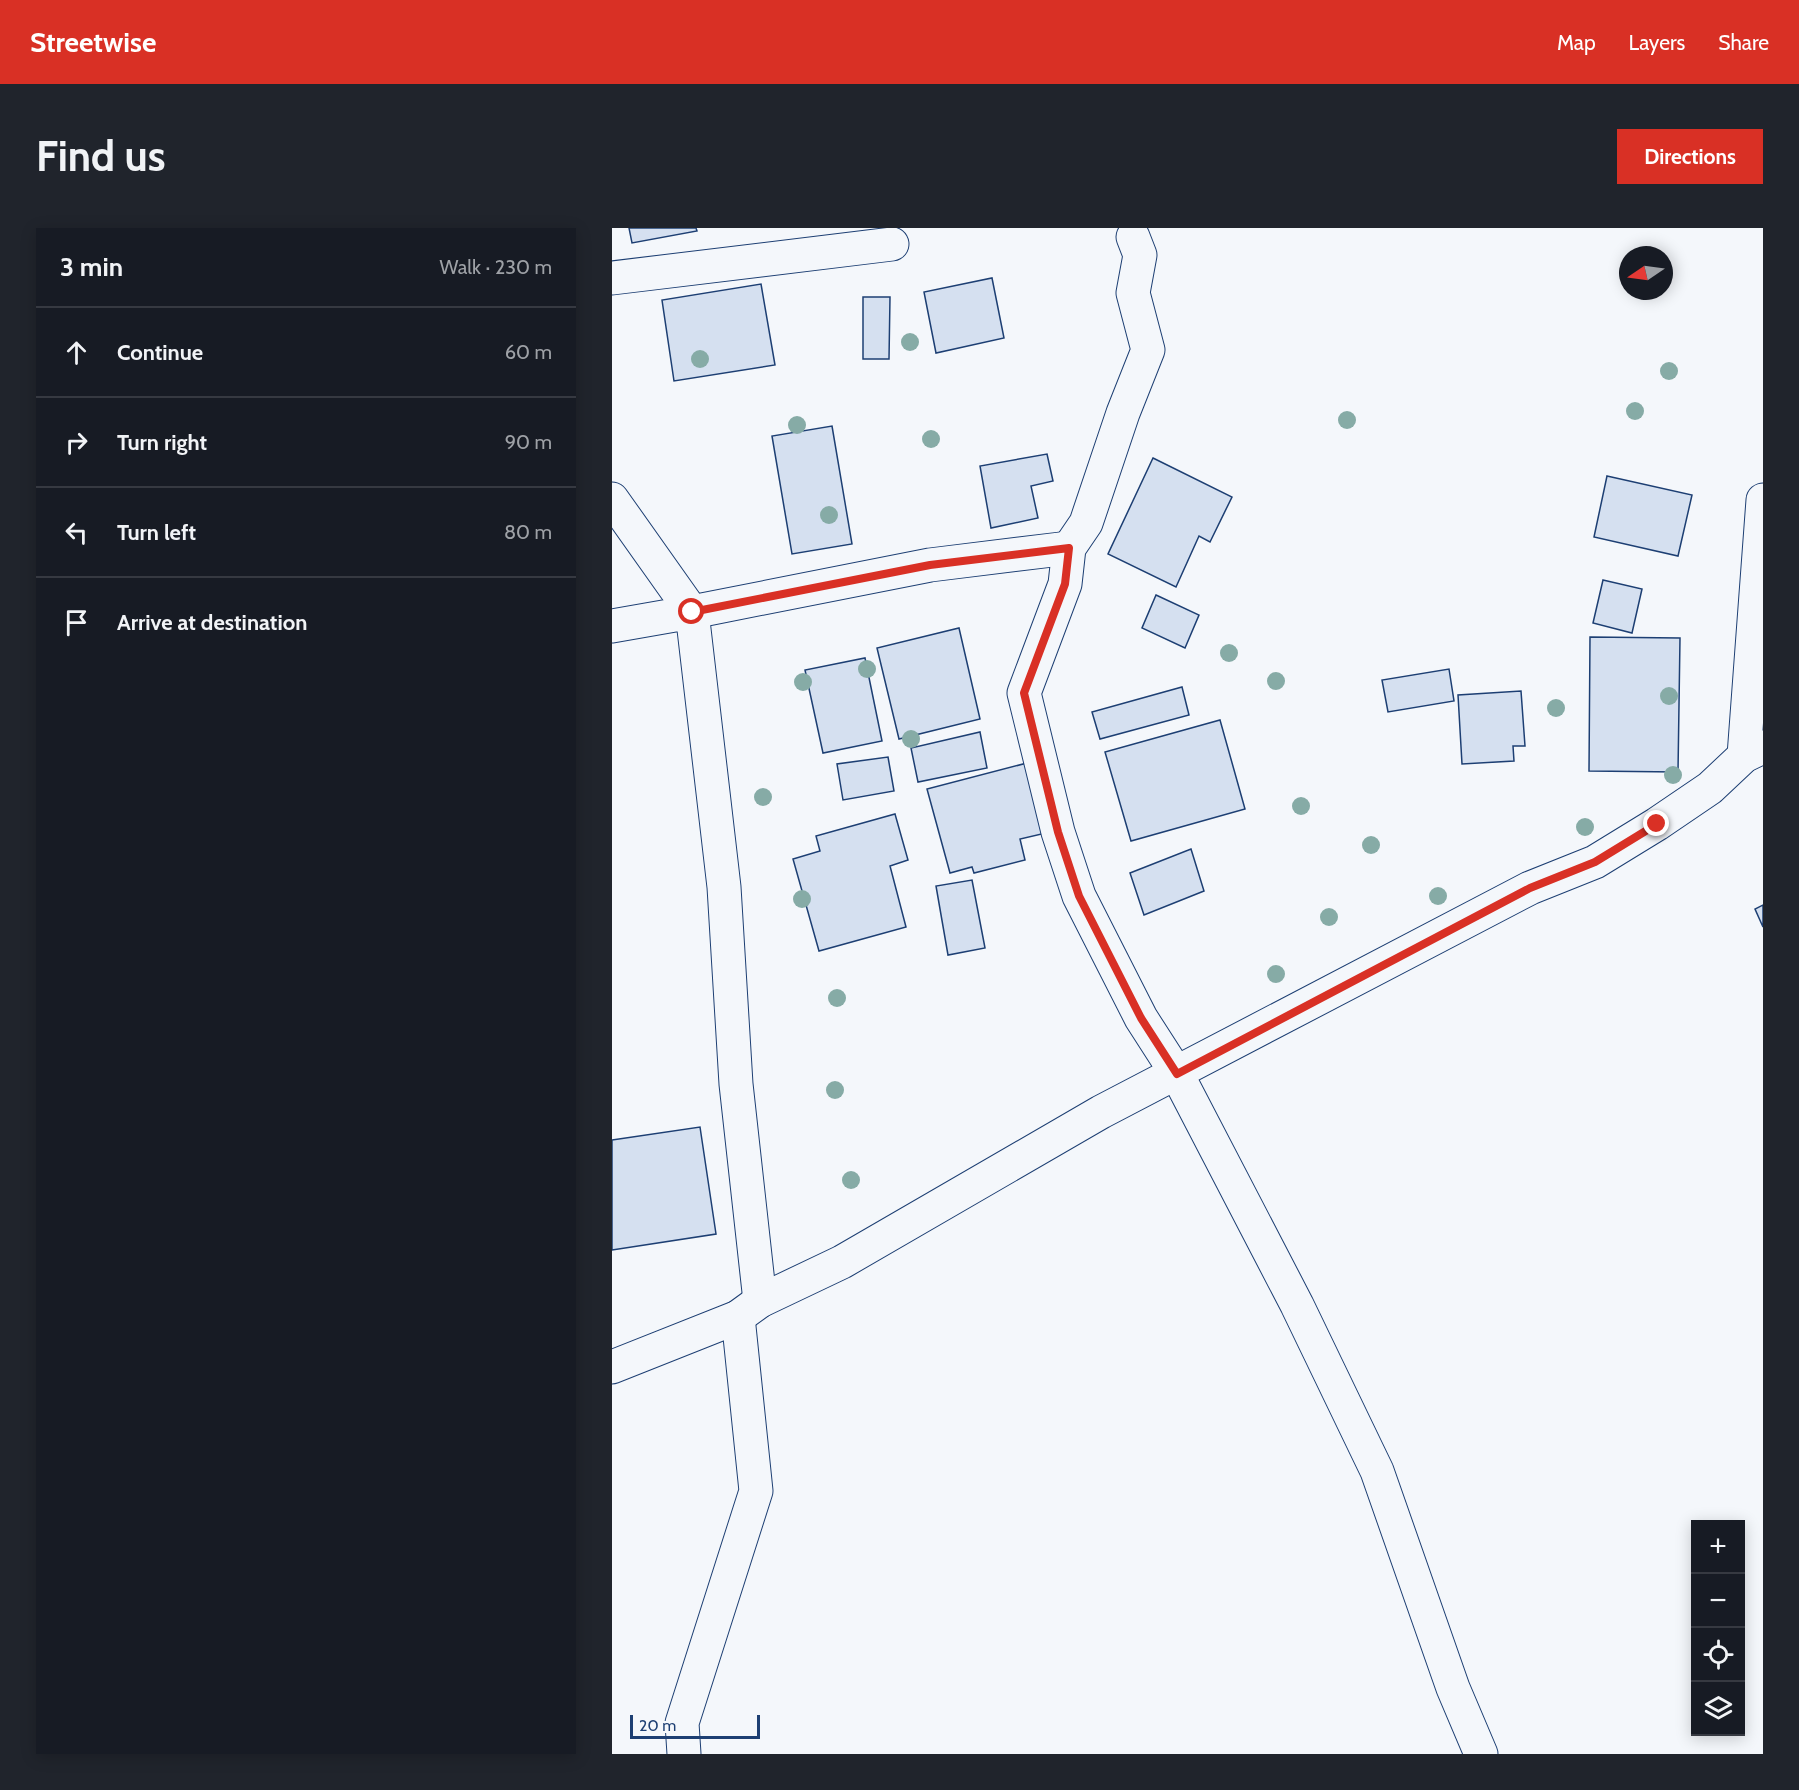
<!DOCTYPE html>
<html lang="en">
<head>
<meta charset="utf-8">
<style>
	:root { --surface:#171b24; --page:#20242c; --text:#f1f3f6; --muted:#9ea1a6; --line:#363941; --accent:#d93025 }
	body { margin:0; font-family:Cabin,sans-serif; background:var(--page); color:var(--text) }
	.controls { position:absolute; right:18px; bottom:18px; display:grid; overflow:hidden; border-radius:0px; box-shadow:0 3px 15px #0003 }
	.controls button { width:54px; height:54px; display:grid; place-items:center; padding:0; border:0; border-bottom:2px solid var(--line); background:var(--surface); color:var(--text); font:30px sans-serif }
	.compass { position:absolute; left:1007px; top:18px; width:54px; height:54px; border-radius:50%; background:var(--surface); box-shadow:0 3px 15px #0003; rotate:257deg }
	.scale { position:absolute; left:18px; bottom:15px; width:130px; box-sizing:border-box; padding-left:6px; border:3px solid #1d3f73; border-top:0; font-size:16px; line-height:21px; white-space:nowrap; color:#1d3f73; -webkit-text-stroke:4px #f4f7fb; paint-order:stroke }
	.stop { position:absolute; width:18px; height:18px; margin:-14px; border:4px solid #d93025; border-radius:50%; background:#fff }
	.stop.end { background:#d93025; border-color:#fff; box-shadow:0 2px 6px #0008 }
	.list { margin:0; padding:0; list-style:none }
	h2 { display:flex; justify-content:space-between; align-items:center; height:78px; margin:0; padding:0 24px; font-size:26px }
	h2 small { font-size:20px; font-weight:400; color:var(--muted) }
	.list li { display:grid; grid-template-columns:39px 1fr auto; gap:18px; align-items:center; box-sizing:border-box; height:90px; padding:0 24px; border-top:2px solid var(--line) }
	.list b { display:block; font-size:22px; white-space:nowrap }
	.list em { font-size:20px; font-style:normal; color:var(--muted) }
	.icon { flex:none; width:33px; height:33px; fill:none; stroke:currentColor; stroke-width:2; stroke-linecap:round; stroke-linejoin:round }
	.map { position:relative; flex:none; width:1151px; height:1526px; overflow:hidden; border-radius:0px }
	header { display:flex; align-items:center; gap:36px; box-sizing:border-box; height:84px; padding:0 30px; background:var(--accent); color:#fff }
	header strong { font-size:28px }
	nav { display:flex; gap:33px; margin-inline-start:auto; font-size:21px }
	.intro { display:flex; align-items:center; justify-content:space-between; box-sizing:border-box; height:144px; padding:0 36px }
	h1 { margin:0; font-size:42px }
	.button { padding:15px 27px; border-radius:0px; background:var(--accent); color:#fff; font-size:21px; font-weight:700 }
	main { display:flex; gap:36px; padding:0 36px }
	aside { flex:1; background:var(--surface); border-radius:0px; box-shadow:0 3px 15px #0003 }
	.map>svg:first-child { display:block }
	.building { fill:#d5e0f0; stroke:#1d3f73; stroke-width:1.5 }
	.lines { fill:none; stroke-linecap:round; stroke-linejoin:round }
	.minor-casing { stroke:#1d3f73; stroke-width:35 }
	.minor { stroke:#f4f7fb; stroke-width:33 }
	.tree { fill:#86aba6 }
	.route { stroke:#d93025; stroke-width:8 }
</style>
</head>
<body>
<header>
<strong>Streetwise</strong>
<nav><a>Map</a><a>Layers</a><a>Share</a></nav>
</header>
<div class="intro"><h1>Find us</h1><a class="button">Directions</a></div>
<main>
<aside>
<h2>3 min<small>Walk · 230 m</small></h2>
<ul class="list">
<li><svg class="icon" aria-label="ahead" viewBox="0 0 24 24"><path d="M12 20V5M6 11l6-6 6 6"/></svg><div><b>Continue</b></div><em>60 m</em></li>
<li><svg class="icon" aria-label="right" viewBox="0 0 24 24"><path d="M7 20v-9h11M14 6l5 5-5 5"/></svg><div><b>Turn right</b></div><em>90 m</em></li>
<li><svg class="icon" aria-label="left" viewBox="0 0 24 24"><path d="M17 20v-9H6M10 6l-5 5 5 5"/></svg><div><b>Turn left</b></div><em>80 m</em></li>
<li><svg class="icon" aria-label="arrive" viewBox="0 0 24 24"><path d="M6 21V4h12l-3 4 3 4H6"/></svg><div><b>Arrive at destination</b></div></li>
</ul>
</aside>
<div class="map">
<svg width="1151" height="1526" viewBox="0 0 1151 1526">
	<rect width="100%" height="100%" fill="#f4f7fb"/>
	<g class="building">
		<polygon points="17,0 84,0 85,3 20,15"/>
		<polygon points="380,50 392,110 324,125 312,64"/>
		<polygon points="149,56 163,137 62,153 50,72"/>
		<polygon points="251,69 278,69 277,131 251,131"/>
		<polygon points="220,198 240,316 180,326 160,208"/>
		<polygon points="435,226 441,253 419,258 426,290 379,300 368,238"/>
		<polygon points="541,230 620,269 598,314 587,308 564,359 496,326"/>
		<polygon points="995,248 1080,267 1066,328 982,309"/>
		<polygon points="991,352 1030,361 1020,405 981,395"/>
		<polygon points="544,367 587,387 573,420 530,400"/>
		<polygon points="347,400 368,491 287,511 265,420"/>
		<polygon points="978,409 1068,410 1066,544 977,543"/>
		<polygon points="253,430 270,513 211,525 193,442"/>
		<polygon points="837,441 842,473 776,484 770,452"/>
		<polygon points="570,459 577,487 488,511 480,484"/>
		<polygon points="909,463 913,518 901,518 902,533 850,536 846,467"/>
		<polygon points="608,492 633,581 519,613 493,524"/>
		<polygon points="368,504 375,540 306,554 299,520"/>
		<polygon points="276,529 282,563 231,572 225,536"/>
		<polygon points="415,535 434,605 408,611 413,632 362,645 360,639 338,645 315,561"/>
		<polygon points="283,586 296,632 278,638 294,699 207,723 181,631 208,623 204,608"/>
		<polygon points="579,621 592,663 532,687 518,645"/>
		<polygon points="360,652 373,720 336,727 324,658"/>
		<polygon points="1151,677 1151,699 1143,681"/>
		<polygon points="88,899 104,1006 0,1022 0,912"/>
	</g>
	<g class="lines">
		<defs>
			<g id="minor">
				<polyline points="521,9 528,27 521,65 536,122 511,185 474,295 457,320 453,356 412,465 446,604 467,668 529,790 565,846 685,1077 765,1243 841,1460 869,1526"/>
				<polyline points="0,50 280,16"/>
				<polyline points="0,271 80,384 318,337 457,320"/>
				<polyline points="0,398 80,384 112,659 124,856 148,1073"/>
				<polyline points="1132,528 1151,272"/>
				<polyline points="0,1139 126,1089 148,1073 230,1034 489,884 918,660 983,634 1045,596 1098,560 1132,528 1151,519"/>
				<polyline points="72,1526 70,1495 144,1263 126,1089"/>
			</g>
		</defs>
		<use href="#minor" class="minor-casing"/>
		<use href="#minor" class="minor"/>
	</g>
	<g class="tree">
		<circle cx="298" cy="114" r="9"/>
		<circle cx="88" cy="131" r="9"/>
		<circle cx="1057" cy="143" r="9"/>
		<circle cx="1023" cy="183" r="9"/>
		<circle cx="735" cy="192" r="9"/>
		<circle cx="185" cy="197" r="9"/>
		<circle cx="319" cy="211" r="9"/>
		<circle cx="217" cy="287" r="9"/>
		<circle cx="617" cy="425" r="9"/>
		<circle cx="255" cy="441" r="9"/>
		<circle cx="664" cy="453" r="9"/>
		<circle cx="191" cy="454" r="9"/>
		<circle cx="1057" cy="468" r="9"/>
		<circle cx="944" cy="480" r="9"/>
		<circle cx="299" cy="511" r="9"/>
		<circle cx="1061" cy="547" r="9"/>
		<circle cx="151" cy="569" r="9"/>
		<circle cx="689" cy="578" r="9"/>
		<circle cx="973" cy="599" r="9"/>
		<circle cx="759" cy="617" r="9"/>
		<circle cx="826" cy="668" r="9"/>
		<circle cx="190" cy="671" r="9"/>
		<circle cx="717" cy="689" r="9"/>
		<circle cx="664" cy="746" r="9"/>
		<circle cx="225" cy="770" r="9"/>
		<circle cx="223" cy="862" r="9"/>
		<circle cx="239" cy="952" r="9"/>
	</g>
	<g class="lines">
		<polyline class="route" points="80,384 318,337 457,320 453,356 412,465 446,604 467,668 529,790 565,846 918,660 983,634 1045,596"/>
	</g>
</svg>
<div class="controls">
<button>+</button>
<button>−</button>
<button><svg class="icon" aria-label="locate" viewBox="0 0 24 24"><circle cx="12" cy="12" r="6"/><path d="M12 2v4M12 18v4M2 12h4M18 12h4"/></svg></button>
<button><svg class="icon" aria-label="layers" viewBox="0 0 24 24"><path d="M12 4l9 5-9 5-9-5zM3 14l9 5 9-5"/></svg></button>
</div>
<svg class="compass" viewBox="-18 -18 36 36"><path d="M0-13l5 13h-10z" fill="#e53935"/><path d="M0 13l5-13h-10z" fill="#9ea1a6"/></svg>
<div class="scale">20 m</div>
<div class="stop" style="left:80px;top:384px"></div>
<div class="stop end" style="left:1045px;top:596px"></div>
</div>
</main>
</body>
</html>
